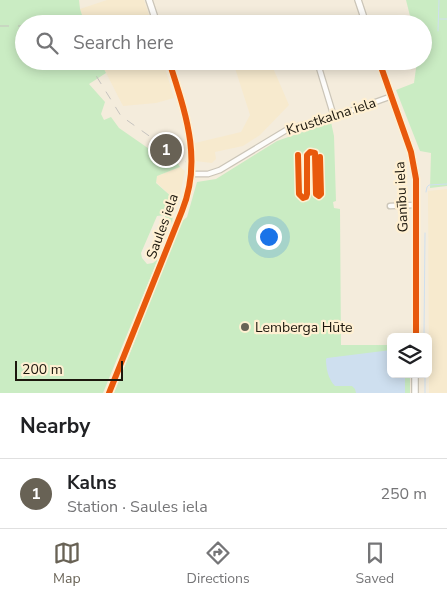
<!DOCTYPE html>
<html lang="en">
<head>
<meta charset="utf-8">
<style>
	:root { --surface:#fff; --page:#f6f6f6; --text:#202124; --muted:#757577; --line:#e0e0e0; --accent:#686255 }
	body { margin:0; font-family:"Nunito Sans",sans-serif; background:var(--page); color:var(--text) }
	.controls { position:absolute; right:15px; bottom:15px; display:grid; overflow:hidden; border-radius:8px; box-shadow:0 2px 12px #0003 }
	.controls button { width:45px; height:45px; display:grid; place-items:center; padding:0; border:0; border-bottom:1px solid var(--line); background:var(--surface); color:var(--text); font:25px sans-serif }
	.scale { position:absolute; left:15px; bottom:12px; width:108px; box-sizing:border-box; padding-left:5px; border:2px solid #1c170d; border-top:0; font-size:14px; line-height:18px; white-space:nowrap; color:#1c170d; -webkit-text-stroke:4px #fff0d2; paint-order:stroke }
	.you { position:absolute; left:268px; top:236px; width:18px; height:18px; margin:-12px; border:4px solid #fff; border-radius:50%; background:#1a73e8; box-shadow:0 0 0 8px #1a73e833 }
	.badge { display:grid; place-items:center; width:32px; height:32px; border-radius:50%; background:var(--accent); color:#fff; font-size:16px; font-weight:700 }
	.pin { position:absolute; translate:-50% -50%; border:2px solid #fff; box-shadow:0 1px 5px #0006 }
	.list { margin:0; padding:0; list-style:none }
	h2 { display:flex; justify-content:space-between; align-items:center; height:65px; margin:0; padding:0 20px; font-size:21px }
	h2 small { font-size:16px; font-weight:400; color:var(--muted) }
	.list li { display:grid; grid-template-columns:32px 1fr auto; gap:15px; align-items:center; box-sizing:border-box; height:70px; padding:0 20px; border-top:1px solid var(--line) }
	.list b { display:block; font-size:19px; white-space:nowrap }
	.list p { margin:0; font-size:16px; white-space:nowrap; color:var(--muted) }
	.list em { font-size:16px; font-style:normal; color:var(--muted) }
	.icon { flex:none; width:28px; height:28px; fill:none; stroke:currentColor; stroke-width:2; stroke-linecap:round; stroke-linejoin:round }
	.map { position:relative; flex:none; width:447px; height:393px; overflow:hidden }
	.search { position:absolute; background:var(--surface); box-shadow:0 2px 12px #0003; left:15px; right:15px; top:15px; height:55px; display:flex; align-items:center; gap:12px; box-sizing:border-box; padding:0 18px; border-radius:28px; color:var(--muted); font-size:19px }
	.sheet { height:135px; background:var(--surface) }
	nav { display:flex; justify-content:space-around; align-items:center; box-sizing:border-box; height:70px; border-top:1px solid var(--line); background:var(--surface); font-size:14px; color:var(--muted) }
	nav a { display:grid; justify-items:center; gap:2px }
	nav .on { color:var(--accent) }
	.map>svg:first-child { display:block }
	.built { fill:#f7eace }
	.green { fill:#caecc3 }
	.water { fill:#cedfef }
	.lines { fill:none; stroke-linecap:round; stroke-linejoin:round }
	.stream { stroke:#cedfef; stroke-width:1 }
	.minor-casing { stroke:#cbc5b8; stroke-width:7 }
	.tertiary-casing { stroke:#cbc5b8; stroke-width:8 }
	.minor { stroke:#fdfcfa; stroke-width:4.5 }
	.tertiary { stroke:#fdfcfa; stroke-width:5.5 }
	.rail { stroke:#c6c3bf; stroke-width:1; stroke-dasharray:9 9; stroke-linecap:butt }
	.cycleway-casing { stroke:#fff0d2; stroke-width:9 }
	.cycleway { stroke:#e8590c; stroke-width:6 }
	.poi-dot { fill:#686255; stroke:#fff0d2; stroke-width:2 }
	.labels { text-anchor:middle; stroke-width:4.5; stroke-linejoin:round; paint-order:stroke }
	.street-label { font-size:14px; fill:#1c170d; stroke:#fff0d2 }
	.poi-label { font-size:14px; fill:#1c170d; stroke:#fff0d2; text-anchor:start }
</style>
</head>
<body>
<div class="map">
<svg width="447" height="393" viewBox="0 0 447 393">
	<rect width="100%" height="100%" fill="#f4ecdc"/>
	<g class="built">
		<polygon points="107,0 144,0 152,24 85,24 80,9"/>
		<polygon points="100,61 163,61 174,98 156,103 123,106"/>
		<polygon points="249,61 270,61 289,105 260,135 243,146 215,152 216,159 212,163 195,161 195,143 241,132 250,115 235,68"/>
		<polygon points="180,167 185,171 180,195 173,198 156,182 157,176"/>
		<polygon points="447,189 447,393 429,393 428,191"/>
	</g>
	<g class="green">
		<polygon points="0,0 79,0 80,9 85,24 24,24 24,61 100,61 106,73 89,84 105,102 101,114 104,120 111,117 119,128 168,162 177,162 180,167 157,176 156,183 173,198 174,205 172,224 171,220 165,217 165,215 157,216 141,253 142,258 147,264 153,263 158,259 103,393 0,393"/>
		<polygon points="406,0 447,0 447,186 430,188 431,153 420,151 396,90 414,83 417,61 423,61 423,24 412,24"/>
		<polygon points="331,122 334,136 336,201 333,202 334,208 340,209 341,345 391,345 391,374 410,374 410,393 114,393 138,333 137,331 179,224 187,217 197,182 216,179 277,141"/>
	</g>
	<path class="water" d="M391 350V374H405V393H356L355 389 352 386H335C328 379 326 368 326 359L327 358Z"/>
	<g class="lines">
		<g class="stream">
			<polyline points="440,19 447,19"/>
			<polyline points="438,31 439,0"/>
			<polyline points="426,192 427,187 429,185 447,184"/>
			<polyline points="424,337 425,233"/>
			<polyline points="425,393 425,374"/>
		</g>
		<defs>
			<g id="minor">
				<polyline points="317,61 334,117"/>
				<polyline points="191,174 208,174 220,170 288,129 334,117 392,96"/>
				<polyline points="390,206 415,205"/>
			</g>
			<g id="tertiary">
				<polyline points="149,0 157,24"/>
				<polyline points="358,0 366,24"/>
				<polyline points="379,61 411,152 416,179 416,337"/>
				<path d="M109 393 182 211C203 159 185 112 169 61"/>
				<polyline points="415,393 415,374"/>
			</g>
		</defs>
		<use href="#minor" class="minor-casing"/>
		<use href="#tertiary" class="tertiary-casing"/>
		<use href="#minor" class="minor"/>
		<use href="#tertiary" class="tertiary"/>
		<g class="rail">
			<polyline points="0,26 24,26"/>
			<polyline points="87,61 121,116 186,162"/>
		</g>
		<defs>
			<g id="cycleway">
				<polyline points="379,61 411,152 416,179 416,337"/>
				<polyline points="298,155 299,194 303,198 306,197 307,194 307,155 310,152 315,153 315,155 316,194 319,196 321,194 320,157"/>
				<path d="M109 393 182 211C203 159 185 112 169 61"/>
			</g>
		</defs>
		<use href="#cycleway" class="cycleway-casing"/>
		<use href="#cycleway" class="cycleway"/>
	</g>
	<circle class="poi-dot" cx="245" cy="327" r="5"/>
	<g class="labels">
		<g class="street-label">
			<text transform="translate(331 116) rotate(-18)" y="5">Krustkalna iela</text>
			<text transform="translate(401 197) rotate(-93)" y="5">Ganību iela</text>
			<text transform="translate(162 226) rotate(-70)" y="5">Saules iela</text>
		</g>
		<g class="poi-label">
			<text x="255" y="332">Lemberga Hūte</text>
		</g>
	</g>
</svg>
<div class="controls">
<button><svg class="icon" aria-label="layers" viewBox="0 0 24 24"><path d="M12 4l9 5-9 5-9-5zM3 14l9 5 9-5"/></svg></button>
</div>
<div class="scale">200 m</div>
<div class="you"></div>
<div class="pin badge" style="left:166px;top:150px">1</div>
<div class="search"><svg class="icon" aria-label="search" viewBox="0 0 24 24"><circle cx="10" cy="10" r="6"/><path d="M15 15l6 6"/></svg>Search here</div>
</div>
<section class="sheet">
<h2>Nearby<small></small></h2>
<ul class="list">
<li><span class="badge">1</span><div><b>Kalns</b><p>Station · Saules iela</p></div><em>250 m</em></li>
</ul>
</section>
<nav>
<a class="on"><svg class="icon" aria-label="map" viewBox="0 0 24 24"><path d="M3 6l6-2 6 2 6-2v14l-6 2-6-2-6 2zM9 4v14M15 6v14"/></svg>Map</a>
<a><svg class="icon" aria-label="directions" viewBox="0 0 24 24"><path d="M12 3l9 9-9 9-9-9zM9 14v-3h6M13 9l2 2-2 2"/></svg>Directions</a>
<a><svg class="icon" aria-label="saved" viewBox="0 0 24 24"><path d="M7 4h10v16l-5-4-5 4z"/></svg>Saved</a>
</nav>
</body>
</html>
